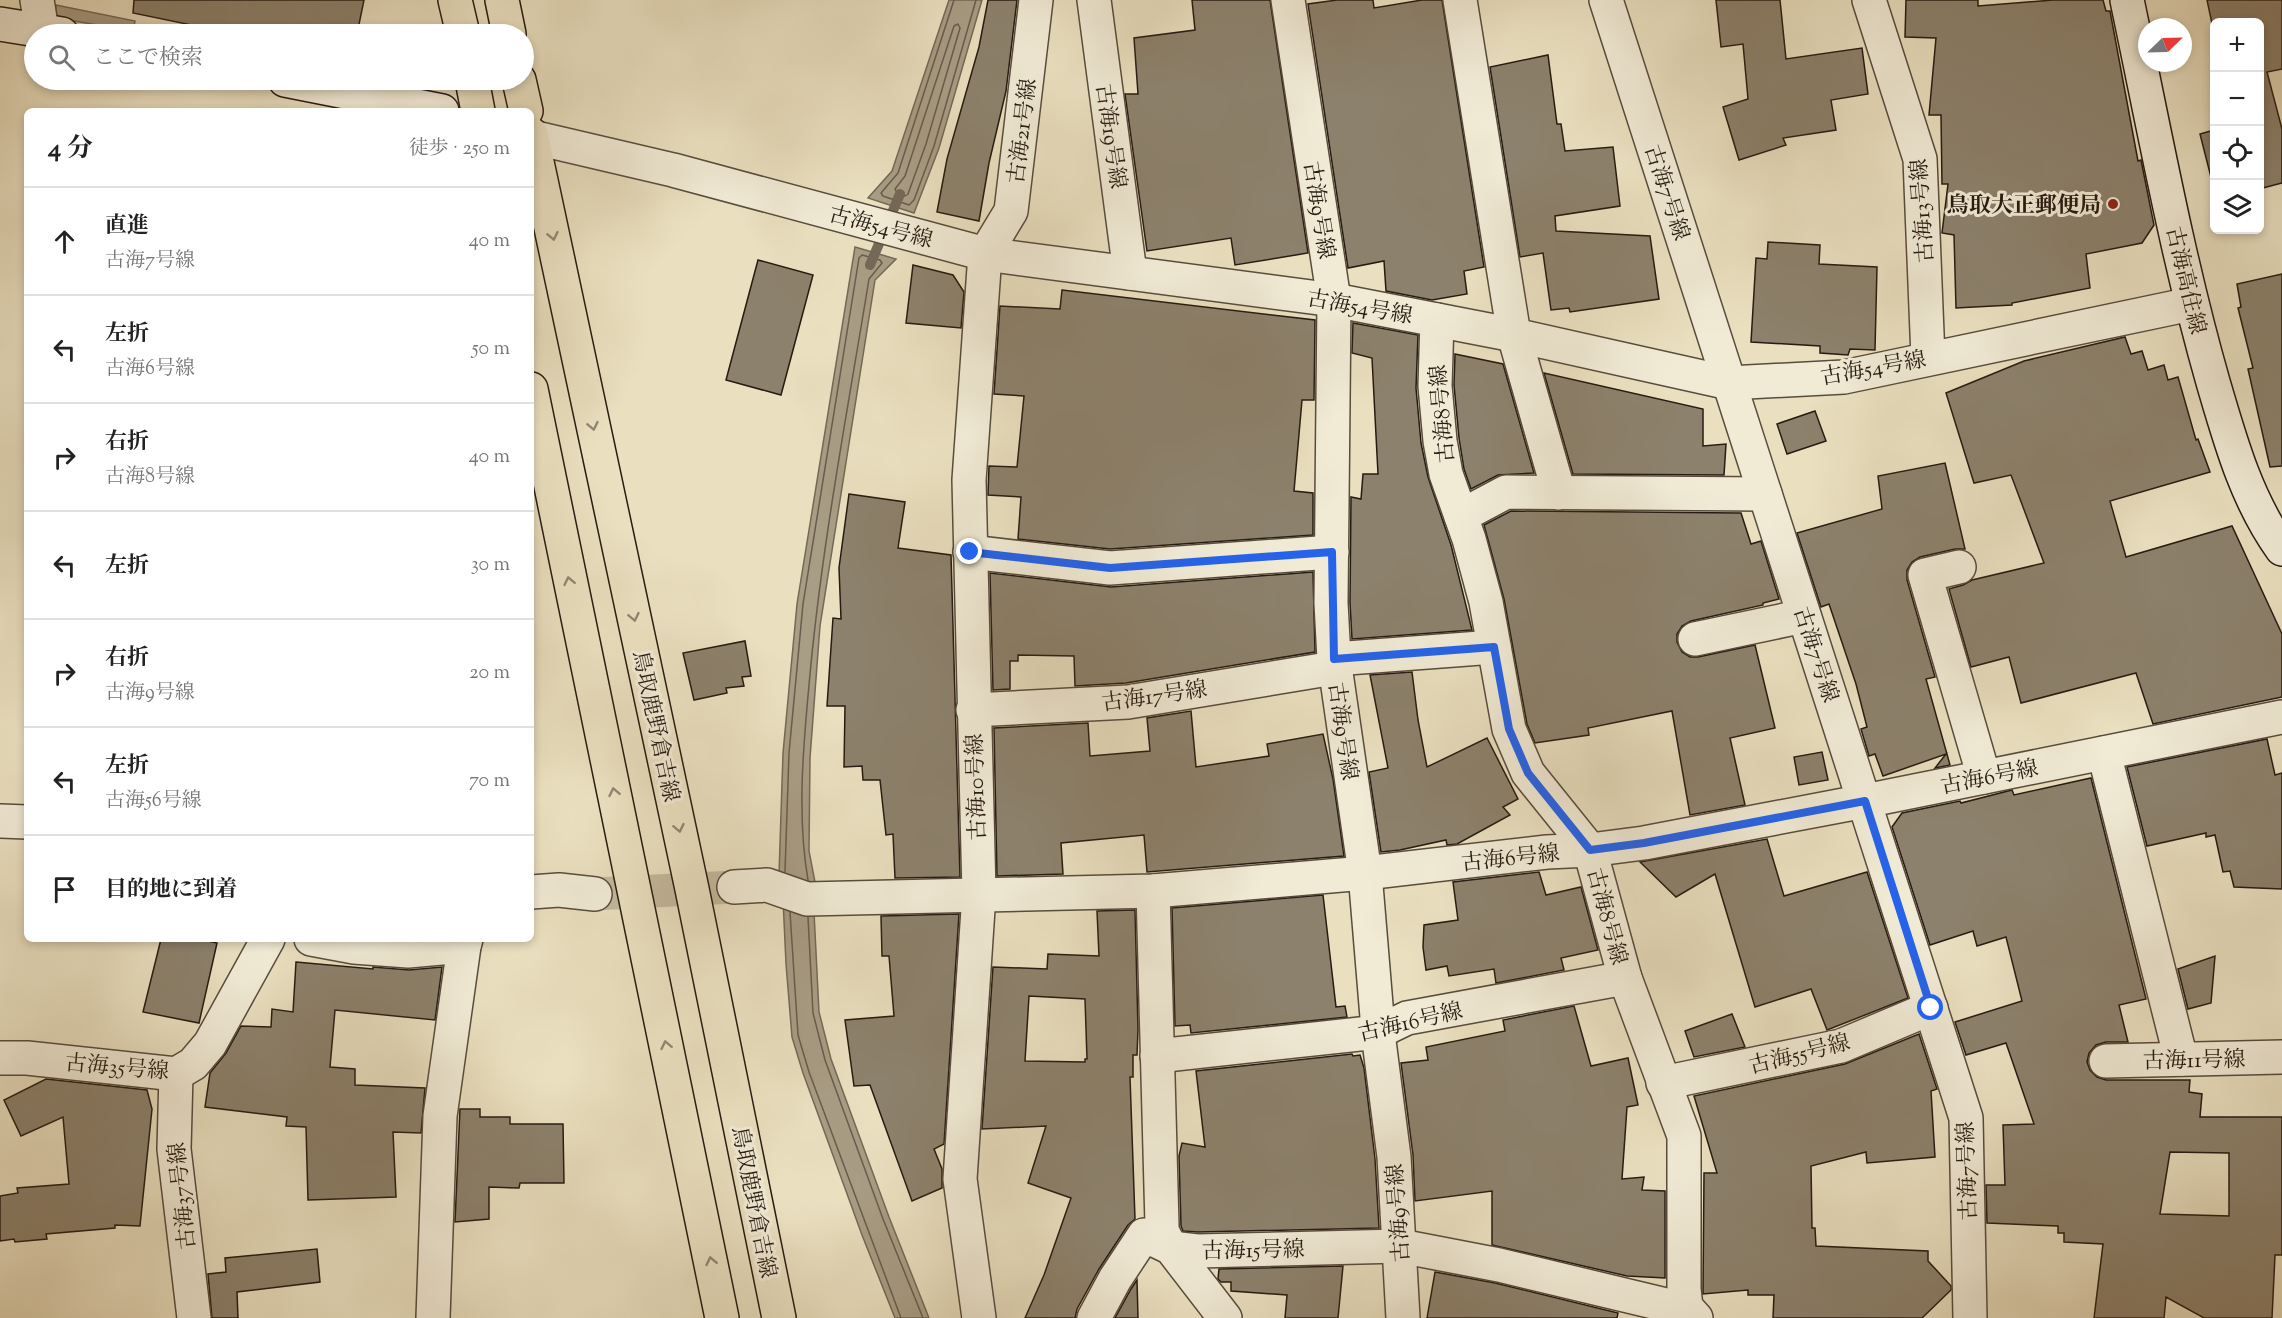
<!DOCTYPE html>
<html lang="ja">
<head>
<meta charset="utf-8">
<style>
	:root { --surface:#fff; --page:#f2f2f2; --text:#222; --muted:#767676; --line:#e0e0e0 }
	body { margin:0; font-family:"Sorts Mill Goudy","Noto Serif JP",serif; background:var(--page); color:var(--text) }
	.controls { position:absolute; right:18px; top:18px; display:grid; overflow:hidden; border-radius:9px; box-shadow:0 3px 9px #0003 }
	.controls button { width:54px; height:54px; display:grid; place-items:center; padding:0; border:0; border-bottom:2px solid var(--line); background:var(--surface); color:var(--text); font:30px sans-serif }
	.compass { position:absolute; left:2138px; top:18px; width:54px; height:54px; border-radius:50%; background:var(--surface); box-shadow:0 3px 9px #0003; rotate:67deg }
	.stop { position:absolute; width:18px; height:18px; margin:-14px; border:4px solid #2563eb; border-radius:50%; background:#fff }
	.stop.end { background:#2563eb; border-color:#fff; box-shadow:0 2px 6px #0008 }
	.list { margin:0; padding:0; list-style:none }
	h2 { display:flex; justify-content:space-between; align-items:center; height:78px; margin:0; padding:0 24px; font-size:26px }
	h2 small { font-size:20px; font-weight:400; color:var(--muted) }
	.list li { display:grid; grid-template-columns:39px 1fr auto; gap:18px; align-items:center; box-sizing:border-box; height:108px; padding:0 24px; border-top:2px solid var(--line) }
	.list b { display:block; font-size:22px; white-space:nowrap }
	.list p { margin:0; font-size:20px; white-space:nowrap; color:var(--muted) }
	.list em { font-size:20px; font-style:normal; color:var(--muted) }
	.icon { flex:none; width:33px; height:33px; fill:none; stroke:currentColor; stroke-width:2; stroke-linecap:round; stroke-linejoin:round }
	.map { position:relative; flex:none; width:2282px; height:1318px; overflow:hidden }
	.search { position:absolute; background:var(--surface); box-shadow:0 3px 9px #0003; left:24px; top:24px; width:510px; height:66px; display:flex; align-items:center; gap:15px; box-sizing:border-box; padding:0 21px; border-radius:33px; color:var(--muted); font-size:22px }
	.panel { position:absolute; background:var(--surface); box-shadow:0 3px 9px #0003; left:24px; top:108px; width:510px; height:834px; border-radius:9px }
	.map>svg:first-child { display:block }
	.water { fill:#a89d85; stroke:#746957; stroke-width:1.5 }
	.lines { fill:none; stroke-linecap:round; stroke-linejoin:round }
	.shore { stroke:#685c4c; stroke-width:1.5 }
	.stream { stroke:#746957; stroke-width:10 }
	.building { fill:#8c816c; stroke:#271b12; stroke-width:1.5; fill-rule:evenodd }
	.street-tunnel { stroke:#c3b99d; stroke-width:33; stroke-dasharray:33 16; stroke-linecap:butt }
	.street-casing { stroke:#584c3e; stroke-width:36 }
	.secondary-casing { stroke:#271b12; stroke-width:36 }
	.primary-casing { stroke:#271b12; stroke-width:36 }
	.street { stroke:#f1ebd6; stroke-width:33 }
	.secondary { stroke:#f1ebd6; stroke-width:33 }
	.primary { stroke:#eae0c0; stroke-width:33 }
	.oneway { stroke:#928772 }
	.route { stroke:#2563eb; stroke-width:8 }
	.poi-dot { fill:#8f2418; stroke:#f1ebd6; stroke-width:2 }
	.labels { text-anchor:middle; stroke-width:6; stroke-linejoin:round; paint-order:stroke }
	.street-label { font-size:22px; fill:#271b12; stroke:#f1ebd6 }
	.poi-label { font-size:22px; font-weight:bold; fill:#271b12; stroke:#f1ebd6; text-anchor:end }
</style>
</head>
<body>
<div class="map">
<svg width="2282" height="1318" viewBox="0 0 2282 1318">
	<rect width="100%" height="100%" fill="#eae0c0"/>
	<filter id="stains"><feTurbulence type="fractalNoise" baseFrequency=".00333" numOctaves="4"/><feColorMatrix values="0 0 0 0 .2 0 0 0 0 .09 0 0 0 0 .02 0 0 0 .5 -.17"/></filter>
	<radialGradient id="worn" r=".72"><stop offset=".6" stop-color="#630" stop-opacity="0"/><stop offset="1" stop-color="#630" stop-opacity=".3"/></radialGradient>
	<g class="water">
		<polygon points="949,0 982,0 939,148 914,213 868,198 892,171"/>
		<polygon points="56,5 135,21 133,31 56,18"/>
		<polygon points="855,247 896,259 875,280 820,626 810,758 809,851 815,882 814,912 819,1012 831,1059 889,1217 929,1318 895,1318 862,1235 803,1073 792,1037 786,964 783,899 779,875 783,753 797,604"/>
	</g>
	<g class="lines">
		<g class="shore">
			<polyline points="954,0 898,173 881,193 883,196 909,205 914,200 934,146 976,0"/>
			<polygon points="958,24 960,28 926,144 908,194 905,196 897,193 895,189 905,176 954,26"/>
			<path d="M785 872 789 753 803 604 859 258 862 255 880 260 882 263 869 279C847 414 821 549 809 685 803 749 797 817 808 880"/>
			<polyline points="790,912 798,1035 809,1072 901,1318"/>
			<polyline points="808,917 813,1013 825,1060 883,1219 923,1318"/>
		</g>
		<polyline class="stream" points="870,265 900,194"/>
	</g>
	<g class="building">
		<polygon points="134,0 364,0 357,34 235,34 133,13"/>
		<polygon points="988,0 1017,0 1006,91 989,163 979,221 937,212 947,159 979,47"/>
		<polygon points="1192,0 1270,0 1308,253 1235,265 1231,238 1147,251 1125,94 1138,94 1134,38 1195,30"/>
		<polygon points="1337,0 1373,0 1374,8 1422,0 1442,0 1484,267 1464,271 1467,294 1432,300 1386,291 1384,261 1348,268 1308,4"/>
		<polygon points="1716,0 1780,0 1786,59 1862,48 1868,94 1831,100 1836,130 1783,138 1786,145 1739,160 1723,107 1748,99 1743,44 1721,47"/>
		<polygon points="1906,0 1978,0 1978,6 2053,0 2103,0 2106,11 2110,11 2138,161 2141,160 2154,225 2142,243 2086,254 2090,288 2012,303 2012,305 1956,308 1954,235 1942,233 1948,184 1942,184 1941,115 1929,115 1936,38 1905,37"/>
		<polygon points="2207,0 2282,0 2282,69 2267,72 2282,129 2282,183 2259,189 2259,22 2214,22 2214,33"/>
		<polygon points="1548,55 1557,124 1561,124 1565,151 1613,147 1620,206 1555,216 1556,231 1650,236 1659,299 1570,312 1569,308 1551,310 1543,253 1520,257 1490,67"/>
		<polygon points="2214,130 2214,189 2200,134"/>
		<polygon points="1768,242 1820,245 1819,264 1877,267 1875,350 1850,349 1848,355 1820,353 1820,346 1751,342 1756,258 1767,259"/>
		<polygon points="758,260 813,275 781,395 726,380"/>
		<polygon points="913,265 953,275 964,292 961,328 906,323"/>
		<polygon points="2282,274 2282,466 2270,467 2248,369 2253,368 2238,308 2241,307 2237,284"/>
		<polygon points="1062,290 1315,320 1314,400 1302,400 1294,491 1313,493 1313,535 1110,549 1018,539 1021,497 988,495 989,466 1017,467 1024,396 994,394 1000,306 1060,309"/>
		<polygon points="1353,323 1418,335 1416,388 1421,443 1428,477 1451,545 1472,630 1352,639 1350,603 1351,497 1361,499 1363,474 1378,474 1372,358 1352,353"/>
		<polygon points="2125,337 2131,354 2142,351 2148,370 2164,365 2168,380 2178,377 2196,440 2198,439 2210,472 2110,501 2126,557 2232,526 2282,634 2282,697 2153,724 2136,673 2021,703 2009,657 1971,667 1949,589 1963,585 1972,580 2044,563 2011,475 1974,483 1946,393 2024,361"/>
		<polygon points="1455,354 1503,364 1534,473 1498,475 1471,489 1464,469 1459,438 1454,385"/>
		<polygon points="1544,373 1703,409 1703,446 1726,444 1724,475 1573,474"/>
		<polygon points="1815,411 1826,441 1787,454 1777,424"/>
		<polygon points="1945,463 1965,549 1955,549 1920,557 1912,562 1907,570 1907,580 1935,677 1926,679 1950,765 1935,768 1946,754 1883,776 1875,754 1869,756 1861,729 1867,727 1856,684 1829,604 1821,607 1797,533 1882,509 1878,476"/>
		<polygon points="849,494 905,502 898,548 951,555 960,877 895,878 893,834 886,835 880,780 863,780 862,766 844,767 845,706 827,706 833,618 841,619 839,568"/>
		<polygon points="1511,511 1741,513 1751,544 1761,541 1779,599 1763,603 1763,605 1691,621 1682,626 1677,634 1677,642 1682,652 1690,657 1698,657 1755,645 1775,728 1730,738 1745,805 1690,815 1672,711 1588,728 1589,735 1535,743 1527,724 1504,599 1484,525"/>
		<polygon points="1313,572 1315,652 1126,683 1075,686 1074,656 1018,655 1018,661 1010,661 1010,689 993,690 990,573 1111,587"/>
		<polygon points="745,641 751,676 742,677 744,686 726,688 727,693 694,700 683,653"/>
		<polygon points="1412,672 1418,720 1427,767 1487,738 1518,799 1503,807 1510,815 1457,844 1447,845 1446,840 1400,850 1381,852 1369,772 1388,768 1370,675"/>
		<polygon points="1191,711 1196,767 1269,756 1267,744 1323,734 1333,779 1344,856 1147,872 1144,835 1061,843 1063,874 997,876 994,728 1088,723 1090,756 1150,751 1147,718"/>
		<polygon points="2267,739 2275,775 2282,773 2282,889 2234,887 2230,871 2223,872 2215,835 2206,837 2206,833 2147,846 2127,767"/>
		<polygon points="1822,752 1828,780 1799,785 1794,757"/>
		<path d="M2091 778 2146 999 2119 1005 2128 1042H2106L2096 1045 2089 1053 2087 1062 2090 1070 2097 1077 2106 1080H2190L2189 1092 2202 1094 2200 1117H2282V1255H2275L2272 1318H2204L2166 1297 2164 1318H2094L2103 1244 2064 1242V1233H2058V1226L1987 1223 1986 1185H2005L2003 1125 2034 1124 2006 1043 1966 1055 1955 1022 2022 1001 2006 937 1977 946 1973 931 1930 945 1892 827 1902 813 1960 801 1961 803 2012 790 2014 795ZM2170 1152 2229 1153V1216L2160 1214Z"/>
		<polygon points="1767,839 1784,896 1867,872 1908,998 1827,1030 1811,989 1755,1007 1715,874 1676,897 1640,862"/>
		<polygon points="1539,872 1546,895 1581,887 1598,950 1561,958 1564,970 1496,983 1494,969 1449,976 1447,966 1426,970 1423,947 1424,925 1458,920 1453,882"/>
		<polygon points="1323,895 1336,1007 1345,1006 1347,1017 1191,1033 1190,1025 1175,1026 1172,908"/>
		<path d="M1135 910 1138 1029 1137 1055H1133V1077H1130L1135 1219 1128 1225 1099 1269 1077 1309 1075 1318H1025L1044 1275 1071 1198 1028 1183 1046 1126 982 1129 993 967 1047 969 1048 954 1099 956 1097 911ZM1029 996 1085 999 1087 1059H1085V1062L1025 1061Z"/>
		<polygon points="959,914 944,1144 934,1149 942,1169 942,1188 912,1201 870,1085 854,1086 845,1020 894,1016 889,956 882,956 881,916"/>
		<polygon points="161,939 199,939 217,943 199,1023 143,1012"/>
		<polygon points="2215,956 2211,1003 2188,1009 2178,969"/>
		<polygon points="296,962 373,969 373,967 409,970 442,967 435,1020 335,1010 330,1067 355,1069 355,1085 425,1088 421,1133 393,1132 396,1197 308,1200 306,1127 286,1126 287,1117 205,1107 210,1073 226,1053 241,1026 271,1027 272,1009 293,1012"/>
		<polygon points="1574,1006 1591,1066 1628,1058 1638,1105 1627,1107 1622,1179 1644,1177 1642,1190 1665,1191 1665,1278 1627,1276 1492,1245 1492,1191 1415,1201 1413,1155 1401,1063 1428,1060 1426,1047 1505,1031 1503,1020"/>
		<polygon points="1732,1014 1745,1047 1694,1057 1685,1031"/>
		<polygon points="1919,1034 1937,1089 1931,1091 1935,1157 1867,1163 1866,1152 1811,1166 1812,1228 1815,1228 1816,1246 1928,1251 1928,1261 1951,1286 1951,1290 1922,1318 1773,1318 1774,1295 1748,1295 1748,1290 1703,1294 1704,1173 1717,1173 1694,1096 1845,1064"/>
		<polygon points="1352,1054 1353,1056 1360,1055 1364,1068 1375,1159 1379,1228 1198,1232 1183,1231 1181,1226 1179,1156 1182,1143 1205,1147 1196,1071"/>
		<polygon points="46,1079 147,1090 152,1109 140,1226 115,1225 115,1228 46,1234 47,1239 15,1242 14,1239 0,1241 0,1196 18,1193 17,1188 69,1184 63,1117 21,1136 4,1100"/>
		<polygon points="460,1109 480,1109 480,1117 510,1117 510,1124 563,1124 564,1183 520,1183 519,1188 489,1187 489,1219 455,1222"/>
		<polygon points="317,1249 320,1282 237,1292 238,1318 212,1318 208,1274 226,1272 225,1258"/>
		<polygon points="1343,1266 1338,1318 1285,1318 1287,1295 1231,1291 1231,1282 1221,1282 1218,1279 1219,1269"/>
		<polygon points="1435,1272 1495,1283 1618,1313 1617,1318 1427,1318"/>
		<polygon points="1137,1280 1138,1318 1115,1318 1131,1289"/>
	</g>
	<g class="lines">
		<polyline class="street-tunnel" points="595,894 734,887"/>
		<defs>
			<g id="street">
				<polyline points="37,0 42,31"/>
				<polyline points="1094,0 1130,273"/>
				<polyline points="1288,0 1334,300 1331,603 1334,659 1365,873 1379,1041 1394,1157 1403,1318"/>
				<polyline points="1460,0 1514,335 1559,493"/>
				<polyline points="1606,0 1966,1118 1970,1318"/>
				<polyline points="1869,0 1920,159 1928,358"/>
				<polyline points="532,137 673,170 985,254 1334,300 1514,335 1729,383 1844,377 2191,304"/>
				<polyline points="1437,320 1435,386 1440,441 1446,474 1469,539 1486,602 1509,729 1528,773 1590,850 1625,978 1684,1136 1684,1289 1686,1307 1696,1318"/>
				<polyline points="1461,516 1506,492 1765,494"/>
				<polyline points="970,552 1110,568 1332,552"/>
				<polyline points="1959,567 1925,575 1984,777"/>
				<polyline points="1695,639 1804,616"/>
				<polyline points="1334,659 1494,647"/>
				<polyline points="973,710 1128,702 1334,668"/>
				<polyline points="2104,753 2181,1059"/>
				<polyline points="0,821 27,822"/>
				<polyline points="734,887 767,885 807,899 1153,891 1365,873 1547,852 1590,850 1644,843 1865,801 2282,717"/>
				<polyline points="1153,891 1162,1225 1162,1231 1171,1248 1197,1251 1400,1246 1499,1265 1666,1305 1683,1318"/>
				<polyline points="531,892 559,890 595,894"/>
				<polyline points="311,939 354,947 408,951 464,946 466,939"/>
				<polyline points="1157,1056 1378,1032 1407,1018 1625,978"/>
				<polyline points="0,1058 27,1058 176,1074 193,1064 210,1044 268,939"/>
				<polyline points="2106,1061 2282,1057"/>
				<polyline points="176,1074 174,1149 194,1318"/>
				<polyline points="1663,1083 1841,1046 1931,1008"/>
				<polyline points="433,1318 440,1116 464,946"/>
				<polyline points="979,1318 960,1179 979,894 969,480 985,254 1011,211 1036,0"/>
				<polyline points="1094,1318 1115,1279 1144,1235 1171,1248 1225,1318"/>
			</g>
			<g id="secondary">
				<path d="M2127 0C2154 128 2177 256 2213 382 2230 440 2246 499 2282 549"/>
				<polyline points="0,24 62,34"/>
				<polyline points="285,80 442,111"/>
			</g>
			<g id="primary">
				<polyline points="455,0 463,34"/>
				<polyline points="502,0 509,34"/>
				<polyline points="472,80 478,111"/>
				<polyline points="519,80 526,111"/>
				<polyline points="531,134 692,889 779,1318"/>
				<polyline points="531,389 722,1318"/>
			</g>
		</defs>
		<use href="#street" class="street-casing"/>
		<use href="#secondary" class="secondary-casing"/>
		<use href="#primary" class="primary-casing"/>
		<use href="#street" class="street"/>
		<use href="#secondary" class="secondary"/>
		<use href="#primary" class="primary"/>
	</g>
	<defs><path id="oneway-chevron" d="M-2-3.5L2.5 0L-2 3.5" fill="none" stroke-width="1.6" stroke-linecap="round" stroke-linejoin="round" transform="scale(1.5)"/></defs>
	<g class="oneway">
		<use href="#oneway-chevron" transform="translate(553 236) rotate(78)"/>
		<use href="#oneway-chevron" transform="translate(593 426) rotate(78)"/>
		<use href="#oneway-chevron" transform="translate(569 581) rotate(-102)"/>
		<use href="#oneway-chevron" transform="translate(634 617) rotate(78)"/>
		<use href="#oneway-chevron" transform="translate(614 792) rotate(-102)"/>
		<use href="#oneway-chevron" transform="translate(679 828) rotate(78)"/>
		<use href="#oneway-chevron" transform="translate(666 1045) rotate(-102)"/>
		<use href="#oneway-chevron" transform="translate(711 1261) rotate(-102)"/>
	</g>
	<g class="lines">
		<polyline class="route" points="970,552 1110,568 1332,552 1334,659 1494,647 1509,729 1528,773 1590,850 1644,843 1865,801 1931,1008"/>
	</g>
	<circle class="poi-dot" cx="2113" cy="204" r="6"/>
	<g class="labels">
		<g class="street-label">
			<text transform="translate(1021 131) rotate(-83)" y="8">古海21号線</text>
			<text transform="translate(1112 136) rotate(82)" y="8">古海19号線</text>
			<text transform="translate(1668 192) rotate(72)" y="8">古海7号線</text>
			<text transform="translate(1320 210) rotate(81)" y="8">古海9号線</text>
			<text transform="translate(1921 211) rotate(-94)" y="8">古海13号線</text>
			<text transform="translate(881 226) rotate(15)" y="8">古海54号線</text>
			<text transform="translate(2187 280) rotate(77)" y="8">古海高住線</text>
			<text transform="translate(1360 306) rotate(10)" y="8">古海54号線</text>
			<text transform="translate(1873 367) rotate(-10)" y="8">古海54号線</text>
			<text transform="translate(1441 414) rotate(-95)" y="8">古海8号線</text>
			<text transform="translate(1817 654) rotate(72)" y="8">古海7号線</text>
			<text transform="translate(1154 695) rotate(-8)" y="8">古海17号線</text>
			<text transform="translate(657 726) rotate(78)" y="8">鳥取鹿野倉吉線</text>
			<text transform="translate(1344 731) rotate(82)" y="8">古海9号線</text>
			<text transform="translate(1989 776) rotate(-11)" y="8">古海6号線</text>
			<text transform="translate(975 787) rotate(-92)" y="8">古海10号線</text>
			<text transform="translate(1510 857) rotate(-6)" y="8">古海6号線</text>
			<text transform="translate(1608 916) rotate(75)" y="8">古海8号線</text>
			<text transform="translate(1410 1021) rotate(-13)" y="8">古海16号線</text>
			<text transform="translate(1799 1053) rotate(-14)" y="8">古海55号線</text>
			<text transform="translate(2194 1059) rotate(-1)" y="8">古海11号線</text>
			<text transform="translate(117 1066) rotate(5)" y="8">古海35号線</text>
			<text transform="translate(1966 1171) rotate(-92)" y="8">古海7号線</text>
			<text transform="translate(181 1196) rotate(-96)" y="8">古海37号線</text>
			<text transform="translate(755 1202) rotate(79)" y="8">鳥取鹿野倉吉線</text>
			<text transform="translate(1397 1213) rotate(-94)" y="8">古海9号線</text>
			<text transform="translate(1253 1249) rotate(-1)" y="8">古海15号線</text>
		</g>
		<g class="poi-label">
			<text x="2101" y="212">鳥取大正郵便局</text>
		</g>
	</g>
	<rect width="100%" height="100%" filter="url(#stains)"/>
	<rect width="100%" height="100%" fill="url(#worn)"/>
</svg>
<div class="controls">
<button>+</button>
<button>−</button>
<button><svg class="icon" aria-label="locate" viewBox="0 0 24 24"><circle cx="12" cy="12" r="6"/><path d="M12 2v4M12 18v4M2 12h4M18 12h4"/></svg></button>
<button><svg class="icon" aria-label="layers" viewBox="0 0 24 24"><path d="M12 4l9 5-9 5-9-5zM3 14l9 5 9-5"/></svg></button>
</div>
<svg class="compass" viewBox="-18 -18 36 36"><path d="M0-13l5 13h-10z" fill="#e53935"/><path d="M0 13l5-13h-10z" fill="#767676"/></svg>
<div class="stop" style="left:1931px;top:1008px"></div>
<div class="stop end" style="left:970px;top:552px"></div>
<div class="search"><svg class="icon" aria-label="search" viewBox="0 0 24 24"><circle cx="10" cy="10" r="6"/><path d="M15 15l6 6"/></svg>ここで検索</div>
<section class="panel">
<h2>4 分<small>徒歩 · 250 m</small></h2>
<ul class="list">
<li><svg class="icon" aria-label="ahead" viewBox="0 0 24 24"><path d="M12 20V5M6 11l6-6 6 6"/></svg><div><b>直進</b><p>古海7号線</p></div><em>40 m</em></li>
<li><svg class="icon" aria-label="left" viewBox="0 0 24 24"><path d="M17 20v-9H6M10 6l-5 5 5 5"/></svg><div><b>左折</b><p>古海6号線</p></div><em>50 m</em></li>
<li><svg class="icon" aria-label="right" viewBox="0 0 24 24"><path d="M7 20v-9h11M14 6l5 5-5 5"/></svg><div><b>右折</b><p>古海8号線</p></div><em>40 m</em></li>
<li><svg class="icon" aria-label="left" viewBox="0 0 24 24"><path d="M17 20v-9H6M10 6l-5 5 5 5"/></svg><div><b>左折</b></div><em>30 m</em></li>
<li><svg class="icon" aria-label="right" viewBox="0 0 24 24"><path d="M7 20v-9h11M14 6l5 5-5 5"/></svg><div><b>右折</b><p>古海9号線</p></div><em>20 m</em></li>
<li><svg class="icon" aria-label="left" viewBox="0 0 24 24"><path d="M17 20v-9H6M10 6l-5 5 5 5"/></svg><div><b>左折</b><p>古海56号線</p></div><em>70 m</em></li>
<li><svg class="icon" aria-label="arrive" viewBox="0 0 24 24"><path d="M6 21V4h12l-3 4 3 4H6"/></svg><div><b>目的地に到着</b></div></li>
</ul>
</section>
</div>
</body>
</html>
